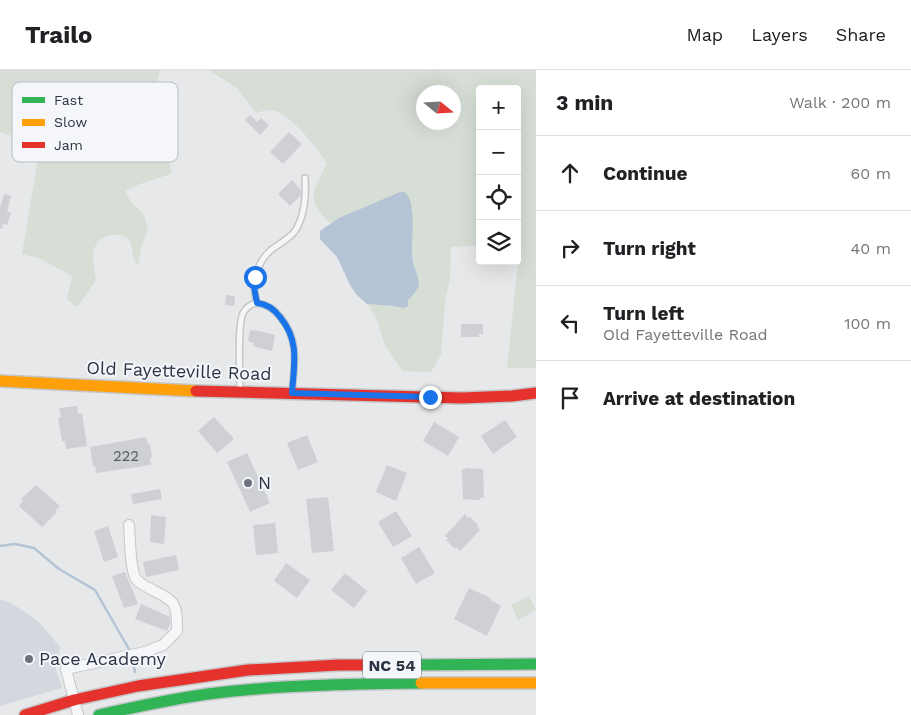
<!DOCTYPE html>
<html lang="en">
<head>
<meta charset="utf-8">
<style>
	:root { --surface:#fff; --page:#f2f2f2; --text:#202124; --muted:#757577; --line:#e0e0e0 }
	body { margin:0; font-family:"Work Sans",sans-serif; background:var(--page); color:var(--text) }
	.controls { position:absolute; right:15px; top:15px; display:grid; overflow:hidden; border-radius:5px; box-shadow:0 5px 20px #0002 }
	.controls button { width:45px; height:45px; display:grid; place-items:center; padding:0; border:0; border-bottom:1px solid var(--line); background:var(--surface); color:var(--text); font:25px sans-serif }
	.compass { position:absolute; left:416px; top:15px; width:45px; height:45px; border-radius:50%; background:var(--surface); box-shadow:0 5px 20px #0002; rotate:108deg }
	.stop { position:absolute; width:15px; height:15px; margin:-11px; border:4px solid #1a73e8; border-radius:50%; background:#fff }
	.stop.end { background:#1a73e8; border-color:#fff; box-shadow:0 1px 5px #0008 }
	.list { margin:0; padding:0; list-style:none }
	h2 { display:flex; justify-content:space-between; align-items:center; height:65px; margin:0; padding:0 20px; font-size:21px }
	h2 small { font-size:16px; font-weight:400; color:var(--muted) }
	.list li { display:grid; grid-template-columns:32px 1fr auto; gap:15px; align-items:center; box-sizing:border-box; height:75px; padding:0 20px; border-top:1px solid var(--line) }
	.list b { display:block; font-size:19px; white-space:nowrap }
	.list p { margin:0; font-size:16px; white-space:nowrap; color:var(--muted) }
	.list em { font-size:16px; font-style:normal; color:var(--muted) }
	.icon { flex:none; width:28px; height:28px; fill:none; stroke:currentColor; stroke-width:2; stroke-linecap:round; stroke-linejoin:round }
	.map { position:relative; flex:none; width:536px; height:645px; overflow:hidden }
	header { display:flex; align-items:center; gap:30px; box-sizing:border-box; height:70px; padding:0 25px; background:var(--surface); border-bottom:1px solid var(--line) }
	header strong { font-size:24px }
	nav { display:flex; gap:28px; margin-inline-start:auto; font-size:18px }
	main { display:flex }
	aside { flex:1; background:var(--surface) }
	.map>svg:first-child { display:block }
	.built { fill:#d4d7dd }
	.green { fill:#d6ded6; fill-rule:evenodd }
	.water { fill:#b4c4d5 }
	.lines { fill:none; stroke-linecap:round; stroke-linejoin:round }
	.stream { stroke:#b4c4d5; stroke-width:2.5 }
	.building { fill:#ced0d3 }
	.lane-casing { stroke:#c4c6c8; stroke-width:8 }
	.street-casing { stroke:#c4c6c8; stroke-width:12 }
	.fast-casing { stroke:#c4c6c8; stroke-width:14 }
	.slow-casing { stroke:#c4c6c8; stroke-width:14 }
	.jam-casing { stroke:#c4c6c8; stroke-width:14 }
	.lane { stroke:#f5f6f7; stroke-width:5 }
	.street { stroke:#f5f6f7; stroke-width:10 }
	.fast { stroke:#30b455; stroke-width:11 }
	.slow { stroke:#ff9f0a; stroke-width:11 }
	.jam { stroke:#e5322d; stroke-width:11 }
	.route { stroke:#1a73e8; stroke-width:6 }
	.poi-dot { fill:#6c737f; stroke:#f4f6f9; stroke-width:2 }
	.labels { text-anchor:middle; stroke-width:4; stroke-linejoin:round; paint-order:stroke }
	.number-label { font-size:15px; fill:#545c69 }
	.shield { fill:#f4f6f9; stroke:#676e7b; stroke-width:1 }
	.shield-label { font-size:16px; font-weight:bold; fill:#2b3445 }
	.street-label { font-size:18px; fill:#2b3445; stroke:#f4f6f9 }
	.poi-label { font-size:18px; fill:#2b3445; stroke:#f4f6f9; text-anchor:start }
	.key { fill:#f4f6f9; stroke:#b8bcc3; stroke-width:1 }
	.key-label { font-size:14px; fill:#2b3445 }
</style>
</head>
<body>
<header>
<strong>Trailo</strong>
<nav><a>Map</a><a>Layers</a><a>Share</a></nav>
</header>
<main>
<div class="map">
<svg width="536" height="645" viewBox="0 0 536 645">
	<rect width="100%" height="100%" fill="#e6e8ea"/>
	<polygon class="built" points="0,529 11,533 38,551 60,577 56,600 62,618 0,636"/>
	<g class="green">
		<path d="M0 0H161L158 7 162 60 172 103C156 110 140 112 125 121L131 132 143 143 148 160 141 178 138 196C129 186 135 174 127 168 121 164 115 164 108 166 88 171 93 194 96 210L79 235 75 236 67 229 72 206 41 189 22 184 39 82 22 69 0 62Z"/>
		<path d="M209 0H536V298H507L520 173H517V19H480V175L451 177 450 208 445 232 441 285 431 302 402 301 384 273 377 249 367 234 393 236 404 238C408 229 414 223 419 214L413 190 412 136 378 132 371 134 331 153C304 131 314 120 327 93 315 77 290 40 268 40 264 40 260 42 256 43L238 19ZM423 22H453V52H423Z"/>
		<polygon points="529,526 536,540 518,550 511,535"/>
	</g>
	<path class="water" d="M400 122H405C418 134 410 173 413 191 414 198 419 207 419 214 418 220 412 226 408 230V236L404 238 393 236 367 234 357 225 350 215 337 187 320 169V161L339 148Z"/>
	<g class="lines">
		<g class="stream">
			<polyline points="0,476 15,474 34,478 59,499 95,520 130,581"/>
			<polyline points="133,591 135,602"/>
		</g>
	</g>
	<g class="building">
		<polygon points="250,45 257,52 261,48 269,55 260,65 245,50"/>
		<polygon points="289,62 302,74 283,94 270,82"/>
		<polygon points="292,110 301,120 301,125 290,136 278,124"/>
		<polygon points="4,124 11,126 7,142 11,143 7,155 3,154 2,159 0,158 0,138"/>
		<polygon points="226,225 235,226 234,236 225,235"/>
		<polygon points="461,254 483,254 483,264 479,264 479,267 461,267"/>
		<polygon points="250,260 255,261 255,260 275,265 272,281 259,278 253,276 254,273 248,271"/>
		<polygon points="77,336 78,344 82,343 87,376 66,379 65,371 62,371 58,348 61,347 59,338"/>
		<polygon points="214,347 234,369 217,383 198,361"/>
		<polygon points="505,350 517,367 493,384 481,366"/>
		<polygon points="434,352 459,367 448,386 423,371"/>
		<polygon points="307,365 318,392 298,400 287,373"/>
		<polygon points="146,367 148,374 150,374 152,387 150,388 151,395 96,403 95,396 93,397 90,377"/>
		<polygon points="247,383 270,433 250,442 227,392"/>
		<polygon points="387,395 407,403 396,431 376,422"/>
		<polygon points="466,398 483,399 484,428 480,428 480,430 463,429 462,399 466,399"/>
		<polygon points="36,415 60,436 55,441 57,442 42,457 19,436 23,431 21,429"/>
		<polygon points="160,419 162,429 133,434 131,424"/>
		<polygon points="328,427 334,481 312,483 306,429"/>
		<polygon points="396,441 412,466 393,477 378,452"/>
		<polygon points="465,444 468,448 469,446 478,455 477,456 480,460 460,481 456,477 455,479 446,470 448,468 445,466"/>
		<polygon points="151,445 166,447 164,474 150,472"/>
		<polygon points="275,453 278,483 256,485 253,455"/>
		<polygon points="108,456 118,487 104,492 94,461"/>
		<polygon points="419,477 435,503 416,514 401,488"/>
		<polygon points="176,485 179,500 146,507 143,492"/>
		<polygon points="286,493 310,510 297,528 274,511"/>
		<polygon points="125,502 138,534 124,538 112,506"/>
		<polygon points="345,503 367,521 354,538 331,520"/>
		<polygon points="469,518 491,528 490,530 501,536 487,566 454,549"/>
		<polygon points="141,534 170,547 170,554 167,561 135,549"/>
	</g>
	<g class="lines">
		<defs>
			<g id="lane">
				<path d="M257 233C251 215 256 193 271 180 279 174 289 169 295 161 305 146 306 125 305 108"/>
				<path d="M240 321C240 303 237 257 243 243 246 237 250 235 255 233 267 234 274 239 281 248 300 271 294 295 292 323"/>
			</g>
			<path id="street" d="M78 645 66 599 145 582 163 575 177 561C177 530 175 532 149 518 145 516 139 513 136 509 130 499 130 468 129 455"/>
			<g id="fast">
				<polyline points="397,595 536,594"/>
				<path d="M99 645C135 637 171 629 208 624 279 615 350 614 421 613"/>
			</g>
			<g id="slow">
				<polyline points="0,311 196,321"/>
				<polyline points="421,613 536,613"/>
			</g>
			<g id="jam">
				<polyline points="196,321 462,328 512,326 536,323"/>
				<polyline points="25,645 74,630 138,616 248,600 338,595 397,595"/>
			</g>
		</defs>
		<use href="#lane" class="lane-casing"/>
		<use href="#street" class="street-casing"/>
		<use href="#fast" class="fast-casing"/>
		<use href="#slow" class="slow-casing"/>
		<use href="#jam" class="jam-casing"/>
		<use href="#lane" class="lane"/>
		<use href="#street" class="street"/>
		<use href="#fast" class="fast"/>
		<use href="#slow" class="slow"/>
		<use href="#jam" class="jam"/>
	</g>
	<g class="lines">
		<path class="route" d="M255 207 254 217 257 233C267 234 274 239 280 247 300 271 294 294 292 323L430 327"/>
	</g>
	<g class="poi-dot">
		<circle cx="248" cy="413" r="5"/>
		<circle cx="29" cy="589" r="5"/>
	</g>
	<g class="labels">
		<g class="number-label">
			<text x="126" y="391">222</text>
		</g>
		<rect class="shield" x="363" y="581.5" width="58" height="27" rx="4"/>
		<g class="shield-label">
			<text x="392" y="601">NC 54</text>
		</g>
		<g class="street-label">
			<text transform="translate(179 301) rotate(2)" y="6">Old Fayetteville Road</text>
		</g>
		<g class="poi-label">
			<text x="258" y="419">N</text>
			<text x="39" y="595">Pace Academy</text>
		</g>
	</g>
	<rect x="12" y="12" width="166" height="80" rx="8" class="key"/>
	<rect x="22" y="27" width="23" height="6" fill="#30b455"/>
	<rect x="22" y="49" width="23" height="7" fill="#ff9f0a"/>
	<rect x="22" y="72" width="23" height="6" fill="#e5322d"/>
	<g class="key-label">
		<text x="54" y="35">Fast</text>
		<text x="54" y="57">Slow</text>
		<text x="54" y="80">Jam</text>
	</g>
</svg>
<div class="controls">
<button>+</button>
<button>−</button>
<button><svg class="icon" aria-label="locate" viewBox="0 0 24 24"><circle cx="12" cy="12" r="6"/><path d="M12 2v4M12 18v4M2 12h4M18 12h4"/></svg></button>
<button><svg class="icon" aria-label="layers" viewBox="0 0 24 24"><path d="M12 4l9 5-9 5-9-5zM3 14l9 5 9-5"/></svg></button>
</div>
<svg class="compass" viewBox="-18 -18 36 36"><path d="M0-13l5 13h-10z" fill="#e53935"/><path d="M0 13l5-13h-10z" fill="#757577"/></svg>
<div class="stop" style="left:255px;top:207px"></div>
<div class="stop end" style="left:430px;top:327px"></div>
</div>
<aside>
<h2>3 min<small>Walk · 200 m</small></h2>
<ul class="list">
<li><svg class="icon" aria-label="ahead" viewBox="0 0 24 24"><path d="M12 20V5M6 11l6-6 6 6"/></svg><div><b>Continue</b></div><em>60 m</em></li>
<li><svg class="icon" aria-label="right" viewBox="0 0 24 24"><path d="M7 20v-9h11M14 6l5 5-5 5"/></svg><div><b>Turn right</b></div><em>40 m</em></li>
<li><svg class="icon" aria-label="left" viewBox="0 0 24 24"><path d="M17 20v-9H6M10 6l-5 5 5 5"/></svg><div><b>Turn left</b><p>Old Fayetteville Road</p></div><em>100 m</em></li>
<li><svg class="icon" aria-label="arrive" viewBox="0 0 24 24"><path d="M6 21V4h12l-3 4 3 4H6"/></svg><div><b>Arrive at destination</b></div></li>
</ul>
</aside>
</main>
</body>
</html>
